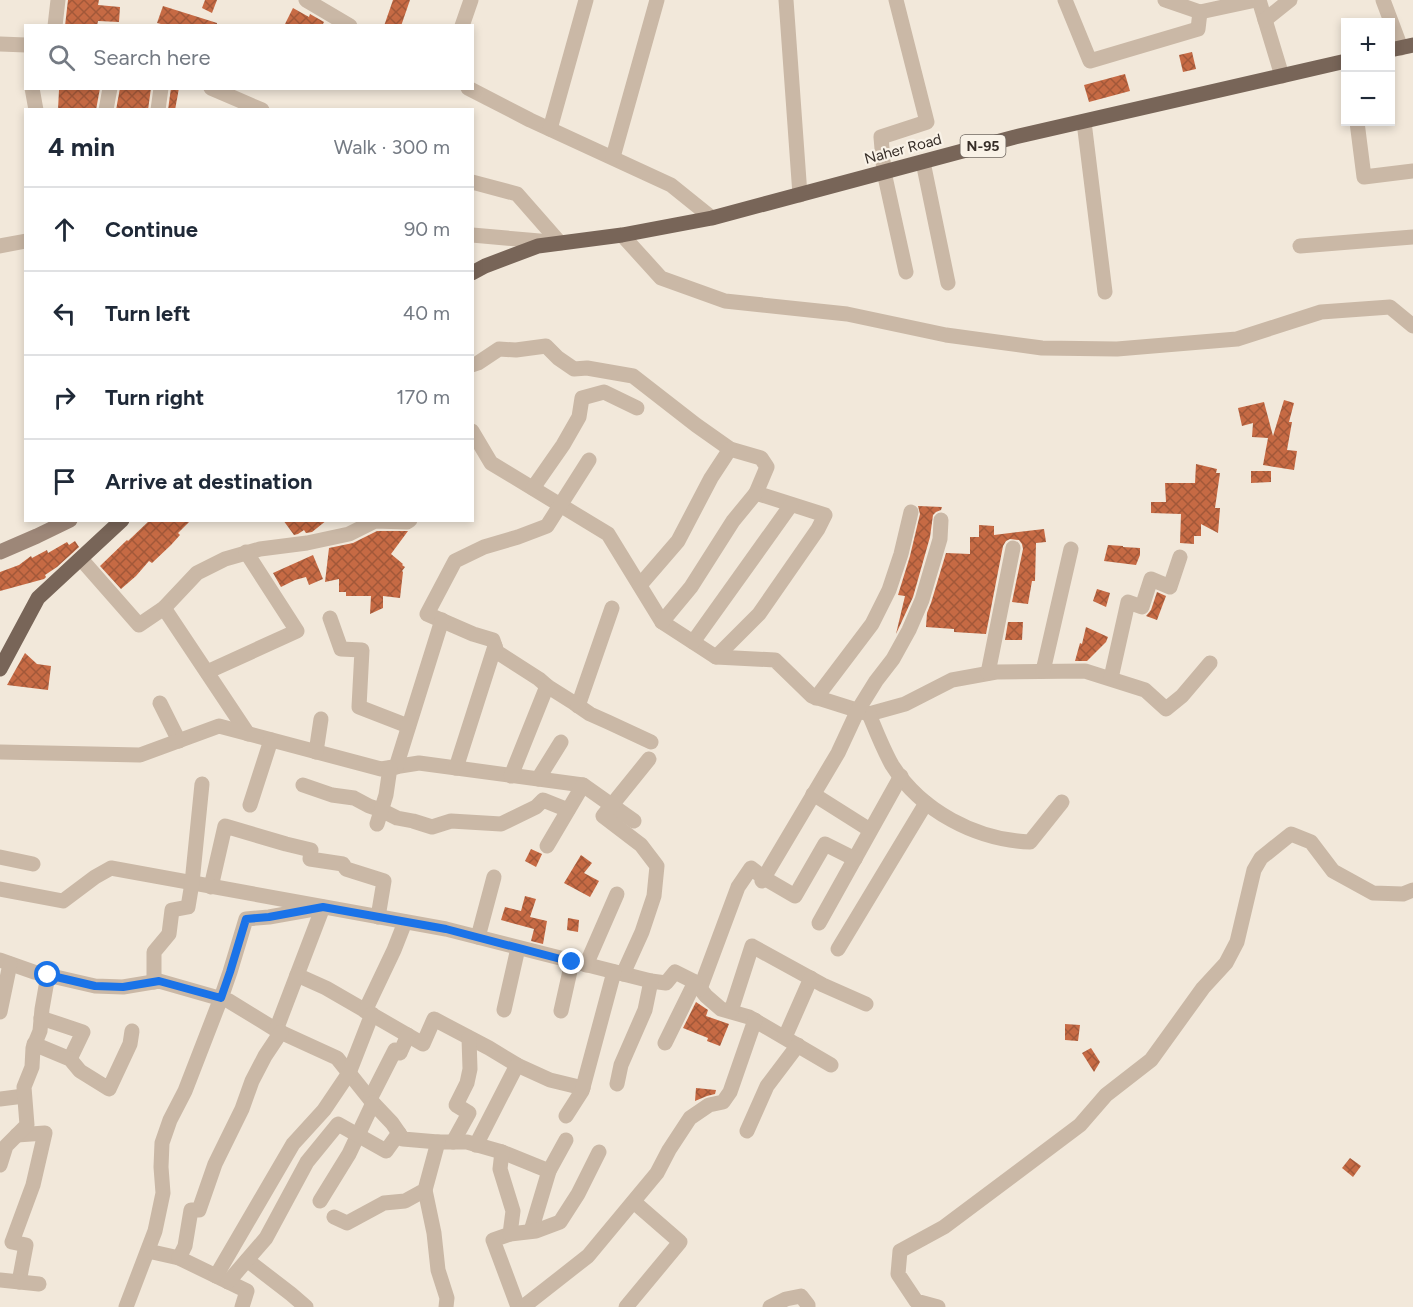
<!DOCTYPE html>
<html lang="en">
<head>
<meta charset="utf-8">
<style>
	:root { --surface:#fff; --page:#f2f2f3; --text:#1f2937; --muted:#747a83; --line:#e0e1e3 }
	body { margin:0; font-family:Figtree,sans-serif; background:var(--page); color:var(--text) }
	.controls { position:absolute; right:18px; top:18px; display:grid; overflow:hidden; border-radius:0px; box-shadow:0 3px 9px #0003 }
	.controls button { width:54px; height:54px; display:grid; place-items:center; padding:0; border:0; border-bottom:2px solid var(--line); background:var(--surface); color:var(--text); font:30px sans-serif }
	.stop { position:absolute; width:18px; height:18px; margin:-14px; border:4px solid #1a73e8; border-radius:50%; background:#fff }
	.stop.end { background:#1a73e8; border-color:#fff; box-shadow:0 2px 6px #0008 }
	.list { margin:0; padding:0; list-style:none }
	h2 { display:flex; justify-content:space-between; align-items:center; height:78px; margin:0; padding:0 24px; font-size:26px }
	h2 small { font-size:20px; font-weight:400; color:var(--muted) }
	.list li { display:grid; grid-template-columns:39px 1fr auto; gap:18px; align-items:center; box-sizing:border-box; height:84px; padding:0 24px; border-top:2px solid var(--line) }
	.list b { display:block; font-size:22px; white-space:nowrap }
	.list em { font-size:20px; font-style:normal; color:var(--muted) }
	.icon { flex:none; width:33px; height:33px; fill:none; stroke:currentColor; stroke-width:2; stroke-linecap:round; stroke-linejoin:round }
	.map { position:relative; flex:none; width:1413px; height:1307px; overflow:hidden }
	.search { position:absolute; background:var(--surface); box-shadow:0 3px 9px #0003; left:24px; top:24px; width:450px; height:66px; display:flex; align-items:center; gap:15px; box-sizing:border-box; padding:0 21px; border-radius:0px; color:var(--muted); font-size:22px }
	.panel { position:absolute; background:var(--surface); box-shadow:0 3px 9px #0003; left:24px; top:108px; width:450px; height:414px; border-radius:0px }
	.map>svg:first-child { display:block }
	.building { fill:url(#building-cross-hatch) }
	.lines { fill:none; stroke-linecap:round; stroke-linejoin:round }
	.minor { stroke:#cab8a6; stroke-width:15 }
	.secondary { stroke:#9d8778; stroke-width:15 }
	.primary { stroke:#786558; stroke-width:15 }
	.route { stroke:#1a73e8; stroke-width:8 }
	.labels { text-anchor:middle; stroke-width:4.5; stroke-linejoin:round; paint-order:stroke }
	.shield { fill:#f9f2e7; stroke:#706861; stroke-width:1.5 }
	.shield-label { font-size:14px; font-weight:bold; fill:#362d27 }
	.street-label { font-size:15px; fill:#362d27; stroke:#f9f2e7 }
</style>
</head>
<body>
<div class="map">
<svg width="1413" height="1307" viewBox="0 0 1413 1307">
	<defs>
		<pattern id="building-cross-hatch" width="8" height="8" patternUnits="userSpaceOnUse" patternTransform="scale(1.5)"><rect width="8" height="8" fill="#c66a44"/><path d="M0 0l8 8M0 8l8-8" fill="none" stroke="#a25839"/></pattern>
	</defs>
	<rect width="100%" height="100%" fill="#f2e8da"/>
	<g class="building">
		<polygon points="68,0 99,0 98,5 120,7 119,22 98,21 97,26 65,26"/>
		<polygon points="205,0 217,0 212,13 202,8"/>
		<polygon points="393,0 410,0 401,26 384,26"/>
		<polygon points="163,6 217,23 217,26 169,26 157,23"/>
		<polygon points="293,8 309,17 310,14 324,22 323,24 326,26 284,26"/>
		<polygon points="1192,52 1196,69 1183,72 1179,55"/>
		<polygon points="1125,74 1130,91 1089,102 1084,85"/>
		<polygon points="67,88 100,88 96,110 58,110 59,90 67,90"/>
		<polygon points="120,88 151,88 148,110 116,110"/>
		<polygon points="171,88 179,88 175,110 168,110"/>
		<polygon points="1284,400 1294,403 1289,422 1292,422 1287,450 1297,451 1294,470 1263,465 1268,438 1252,437 1253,423 1242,426 1238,408 1264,402 1273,436"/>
		<polygon points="1196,464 1217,469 1216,473 1220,473 1215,508 1220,508 1218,533 1201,524 1201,536 1194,536 1194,544 1180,543 1181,514 1151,513 1151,502 1166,502 1165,483 1195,483"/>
		<polygon points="1251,471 1271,471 1271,482 1251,483"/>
		<polygon points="918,506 942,507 941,510 936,512 933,515 930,537 913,597 896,634 905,596 898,595 910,556 920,514"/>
		<polygon points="150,520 191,520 178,533 180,535 171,545 152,563 149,561 136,576 121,589 100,566 127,540 128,541"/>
		<polygon points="283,520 327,520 312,532 306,533 304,530 298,534 294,535"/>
		<polygon points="979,525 994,526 994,535 1044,529 1046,542 1036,543 1035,581 1032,581 1028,604 1012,602 1023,549 1022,544 1019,540 1010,539 1006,541 1003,546 986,634 954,632 954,629 926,627 927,613 931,603 946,553 970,554 970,537 979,537"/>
		<polygon points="377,531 408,531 391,554 403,564 402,565 405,567 402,571 403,572 400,598 383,596 383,608 370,614 371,596 346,596 346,592 339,592 339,579 325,582 329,548 353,543"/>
		<polygon points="75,541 79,547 57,567 45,575 46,577 44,579 0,591 0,572 19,565 31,556 32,558 47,550 48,553 67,542 69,545"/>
		<polygon points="1108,545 1123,546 1123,547 1140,548 1140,555 1136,565 1104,561"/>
		<polygon points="313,555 323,579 309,585 306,577 295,580 281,587 273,573"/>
		<polygon points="1097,589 1110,593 1106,607 1093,601"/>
		<polygon points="1157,592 1166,596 1157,620 1146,616 1151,610"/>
		<polygon points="1008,622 1023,622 1022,640 1005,640"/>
		<polygon points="1086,627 1108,637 1106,642 1087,661 1075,661 1080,643 1082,644"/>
		<polygon points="25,653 37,664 51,666 48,690 7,685"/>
		<polygon points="531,849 542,854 536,867 525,861"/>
		<polygon points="581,855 592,863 584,873 599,881 590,897 564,883"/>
		<polygon points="525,896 536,899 530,917 547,921 543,944 531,941 534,929 501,920 505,907 521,911"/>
		<polygon points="568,918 579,920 578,932 567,930"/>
		<polygon points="696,1002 708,1010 706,1016 729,1024 720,1046 707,1041 708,1038 683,1028"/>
		<polygon points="1065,1024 1080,1025 1078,1041 1065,1040"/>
		<polygon points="1091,1048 1100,1062 1094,1072 1082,1053"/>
		<polygon points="696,1088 716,1090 715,1094 707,1096 695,1101"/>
		<polygon points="1350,1158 1361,1166 1353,1177 1342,1168"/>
	</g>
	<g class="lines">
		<g class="minor">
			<polyline points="306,0 350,26"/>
			<polyline points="786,0 800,195"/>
			<polyline points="896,0 927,122 881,137 884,172 906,272"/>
			<polyline points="1065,0 1090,61 1198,29 1200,12"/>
			<polyline points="1165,0 1200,12 1256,0"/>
			<polyline points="1259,0 1282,76"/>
			<polyline points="1383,0 1401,48"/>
			<polyline points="1265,20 1290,0"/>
			<polyline points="55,26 58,0"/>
			<polyline points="462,26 471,0"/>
			<polyline points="0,44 26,45"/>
			<polyline points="32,88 36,110"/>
			<polyline points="211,88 262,110"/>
			<polyline points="468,88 530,120 671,185 712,218"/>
			<polyline points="106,110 110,88"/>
			<polyline points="158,110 161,88"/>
			<polyline points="1084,122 1105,292"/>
			<polyline points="1357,122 1364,177 1413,171"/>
			<polyline points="550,129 586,0"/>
			<polyline points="613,157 657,0"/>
			<polyline points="923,162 948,283"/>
			<polyline points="472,182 517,194 560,243"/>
			<polyline points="472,235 551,242"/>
			<polyline points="622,235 661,278 725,301 847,314 946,335 1042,348 1117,349 1237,339 1321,312 1390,307 1413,326"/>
			<polyline points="0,246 26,241"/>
			<polyline points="1300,246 1413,237"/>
			<polyline points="472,365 478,363 499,349 516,350 546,346 558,358 574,369 587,368 633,376 696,425 730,449 761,458 767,467 756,493 825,515 818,529 759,614 716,657"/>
			<polyline points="472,431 491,463 608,534 662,622 716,657 775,660 812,696 869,714 905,704 952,680 996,672 1085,671 1145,690 1166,709 1182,696 1210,663"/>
			<polyline points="589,460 547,526 518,537 484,547 455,561 427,614 473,634 493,640 497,652 539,679 547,686 574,703 590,714 608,722 651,742"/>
			<polyline points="533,488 563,445 579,417 582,398 604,392 637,408"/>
			<polyline points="81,559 139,625 164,608 197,573 225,559 260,549 307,543 349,534 375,521 407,522 410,520"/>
			<polyline points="640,585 678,541 711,478 730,449"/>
			<polyline points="164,608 248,734"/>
			<polyline points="330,618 341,649 362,650 359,707 408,726"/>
			<polyline points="662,622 691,587 733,521 756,493"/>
			<polyline points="693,642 791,505"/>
			<polyline points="1043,671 1071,549"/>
			<polyline points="207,672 297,631 246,552"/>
			<polyline points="988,673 1013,548"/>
			<polyline points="1111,678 1128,602 1142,607 1151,579 1170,587 1180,557"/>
			<polyline points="816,698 872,624 889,590 901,554 911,512"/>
			<polyline points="160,703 179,741"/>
			<polyline points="578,706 612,608"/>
			<path d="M869 714C876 731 883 749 892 765 921 811 976 840 1030 842L1062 802"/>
			<polyline points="0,752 140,755 219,726 381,769 419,763 583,785 634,821"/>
			<polyline points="316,752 321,719"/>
			<polyline points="396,767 442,620"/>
			<polyline points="456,768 495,646"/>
			<polyline points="511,776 547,686"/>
			<polyline points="538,779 561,742"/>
			<polyline points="303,785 332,795 354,798 369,806 381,810 397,818 413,821 432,827 451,821 501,824 536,807 543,800 568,810"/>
			<polyline points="813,794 870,830"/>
			<polyline points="250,805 271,740"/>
			<polyline points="377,824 386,795 390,768"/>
			<polyline points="547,846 583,785"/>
			<polyline points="0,857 33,864"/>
			<polyline points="762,881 838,753 858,710 876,681 893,659 909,630 922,600 940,539 941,520"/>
			<polyline points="211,887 225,826 286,844 311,850 310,859 343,864 346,869 384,881 378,917"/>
			<polyline points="0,889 63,901 95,877 111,868 446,929 651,981 666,983 675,972 695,982 706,996 721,1009 749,1017 831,1065"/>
			<polyline points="323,907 297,975 326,988 423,1044 434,1019 489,1048 517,1065 550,1080 583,1088"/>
			<polyline points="819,923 901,776"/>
			<polyline points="478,937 494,877"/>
			<polyline points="838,949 926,803"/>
			<polyline points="0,960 34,972 95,986 123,987 159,981 229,1001 278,1031 337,1058 373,1103 392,1123 403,1139 438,1142 467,1142 502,1152 549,1171"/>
			<polyline points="586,965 617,894"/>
			<polyline points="623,974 642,932 654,896 657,866 641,845 603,816 649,759"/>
			<polyline points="154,982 154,952 169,934 172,910 188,907 192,883 202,784"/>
			<polyline points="700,989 738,887 751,868 764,878 795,896 825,844 855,859"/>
			<polyline points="504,1010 518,948"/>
			<polyline points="365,1011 394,950 405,922"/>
			<polyline points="561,1011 572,962"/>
			<polyline points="731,1011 752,946 823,985 866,1004"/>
			<polyline points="0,1012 10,964"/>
			<polyline points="41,1018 83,1032 70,1059"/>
			<polyline points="276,1030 297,975"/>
			<polyline points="785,1037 811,978"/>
			<polyline points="665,1043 695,982"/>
			<polyline points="34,1044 70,1059 80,1071 109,1089 130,1044 132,1031"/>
			<polyline points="617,1084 621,1065 645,1010 651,981"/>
			<polyline points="0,1099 24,1096"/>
			<polyline points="370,1099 395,1050 400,1053 408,1035"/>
			<polyline points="566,1116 582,1091 614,972"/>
			<polyline points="747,1131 767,1086 798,1045"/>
			<polyline points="17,1135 45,1133 33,1185 12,1242 26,1245 19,1282"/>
			<polyline points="453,1142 469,1113 456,1105 467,1083 470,1069 469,1038"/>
			<polyline points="476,1145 517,1065"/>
			<polyline points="502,1152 500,1169 513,1211 510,1234 493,1240 518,1307"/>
			<polyline points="0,1165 6,1146 27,1125 24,1087 32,1067 33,1048 40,1031 42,1009 48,975"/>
			<polyline points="425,1190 434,1233 438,1270 447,1298 446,1307"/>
			<polyline points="320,1201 349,1154 373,1103"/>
			<polyline points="334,1217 347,1223 384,1203 405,1201 425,1190 438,1142"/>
			<polyline points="531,1231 549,1171 566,1140"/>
			<polyline points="510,1234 536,1231 560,1222 578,1194 599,1152"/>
			<polyline points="148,1251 179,1258 247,1291 242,1307"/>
			<polyline points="179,1258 185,1246 191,1210 199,1210 215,1164 242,1109 252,1081 265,1056 281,1032"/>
			<polyline points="247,1260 291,1294 306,1307"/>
			<polyline points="216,1276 293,1144 324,1110 349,1073 372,1014"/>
			<polyline points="0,1280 39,1284"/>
			<polyline points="228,1282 266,1238 307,1162 338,1124 386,1151 399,1133"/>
			<polyline points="126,1307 155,1231 163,1193 161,1167 162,1143 170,1120 185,1091 221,998 230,972 246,919 269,917 314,909"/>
			<polyline points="523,1307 588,1256 657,1173 669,1150 690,1118 709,1105 723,1102 730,1092 755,1020"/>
			<polyline points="626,1307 680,1242 634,1202"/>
			<polyline points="770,1307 786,1299 801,1296 808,1305 808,1307"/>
			<polyline points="938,1307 916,1301 898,1274 900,1251 944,1227 1080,1125 1106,1095 1151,1060 1203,988 1226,963 1237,942 1254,870 1261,858 1291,834 1311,842 1333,871 1373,893 1403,894 1413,890"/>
		</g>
		<polyline class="secondary" points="0,552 37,536 70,520"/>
		<g class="primary">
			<polyline points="1390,50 1413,45"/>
			<polyline points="472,273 485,266 538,246 622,235 712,218 1015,137 1346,61"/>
			<polyline points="0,669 38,598 122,520"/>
		</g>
	</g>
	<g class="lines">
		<polyline class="route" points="48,975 95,986 123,987 159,981 221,998 230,972 246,919 269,917 323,907 446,929 572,962"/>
	</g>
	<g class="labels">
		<rect class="shield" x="960.5" y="135" width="45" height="22" rx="4.5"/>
		<g class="shield-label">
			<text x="983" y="151">N-95</text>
		</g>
		<g class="street-label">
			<text transform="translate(903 149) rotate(-15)" y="5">Naher Road</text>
		</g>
	</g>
</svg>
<div class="controls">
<button>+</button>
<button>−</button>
</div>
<div class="stop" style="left:48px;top:975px"></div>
<div class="stop end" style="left:572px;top:962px"></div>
<div class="search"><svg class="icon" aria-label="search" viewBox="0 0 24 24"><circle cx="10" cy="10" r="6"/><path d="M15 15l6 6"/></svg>Search here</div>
<section class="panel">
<h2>4 min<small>Walk · 300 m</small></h2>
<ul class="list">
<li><svg class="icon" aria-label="ahead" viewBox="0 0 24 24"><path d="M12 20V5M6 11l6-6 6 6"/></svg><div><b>Continue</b></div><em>90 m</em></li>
<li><svg class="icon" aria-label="left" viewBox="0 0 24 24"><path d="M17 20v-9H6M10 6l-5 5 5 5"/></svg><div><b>Turn left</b></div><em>40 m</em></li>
<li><svg class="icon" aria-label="right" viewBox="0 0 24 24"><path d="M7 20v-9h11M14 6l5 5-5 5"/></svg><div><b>Turn right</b></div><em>170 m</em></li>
<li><svg class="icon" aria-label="arrive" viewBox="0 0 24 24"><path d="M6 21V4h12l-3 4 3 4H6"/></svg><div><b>Arrive at destination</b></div></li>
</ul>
</section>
</div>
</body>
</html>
